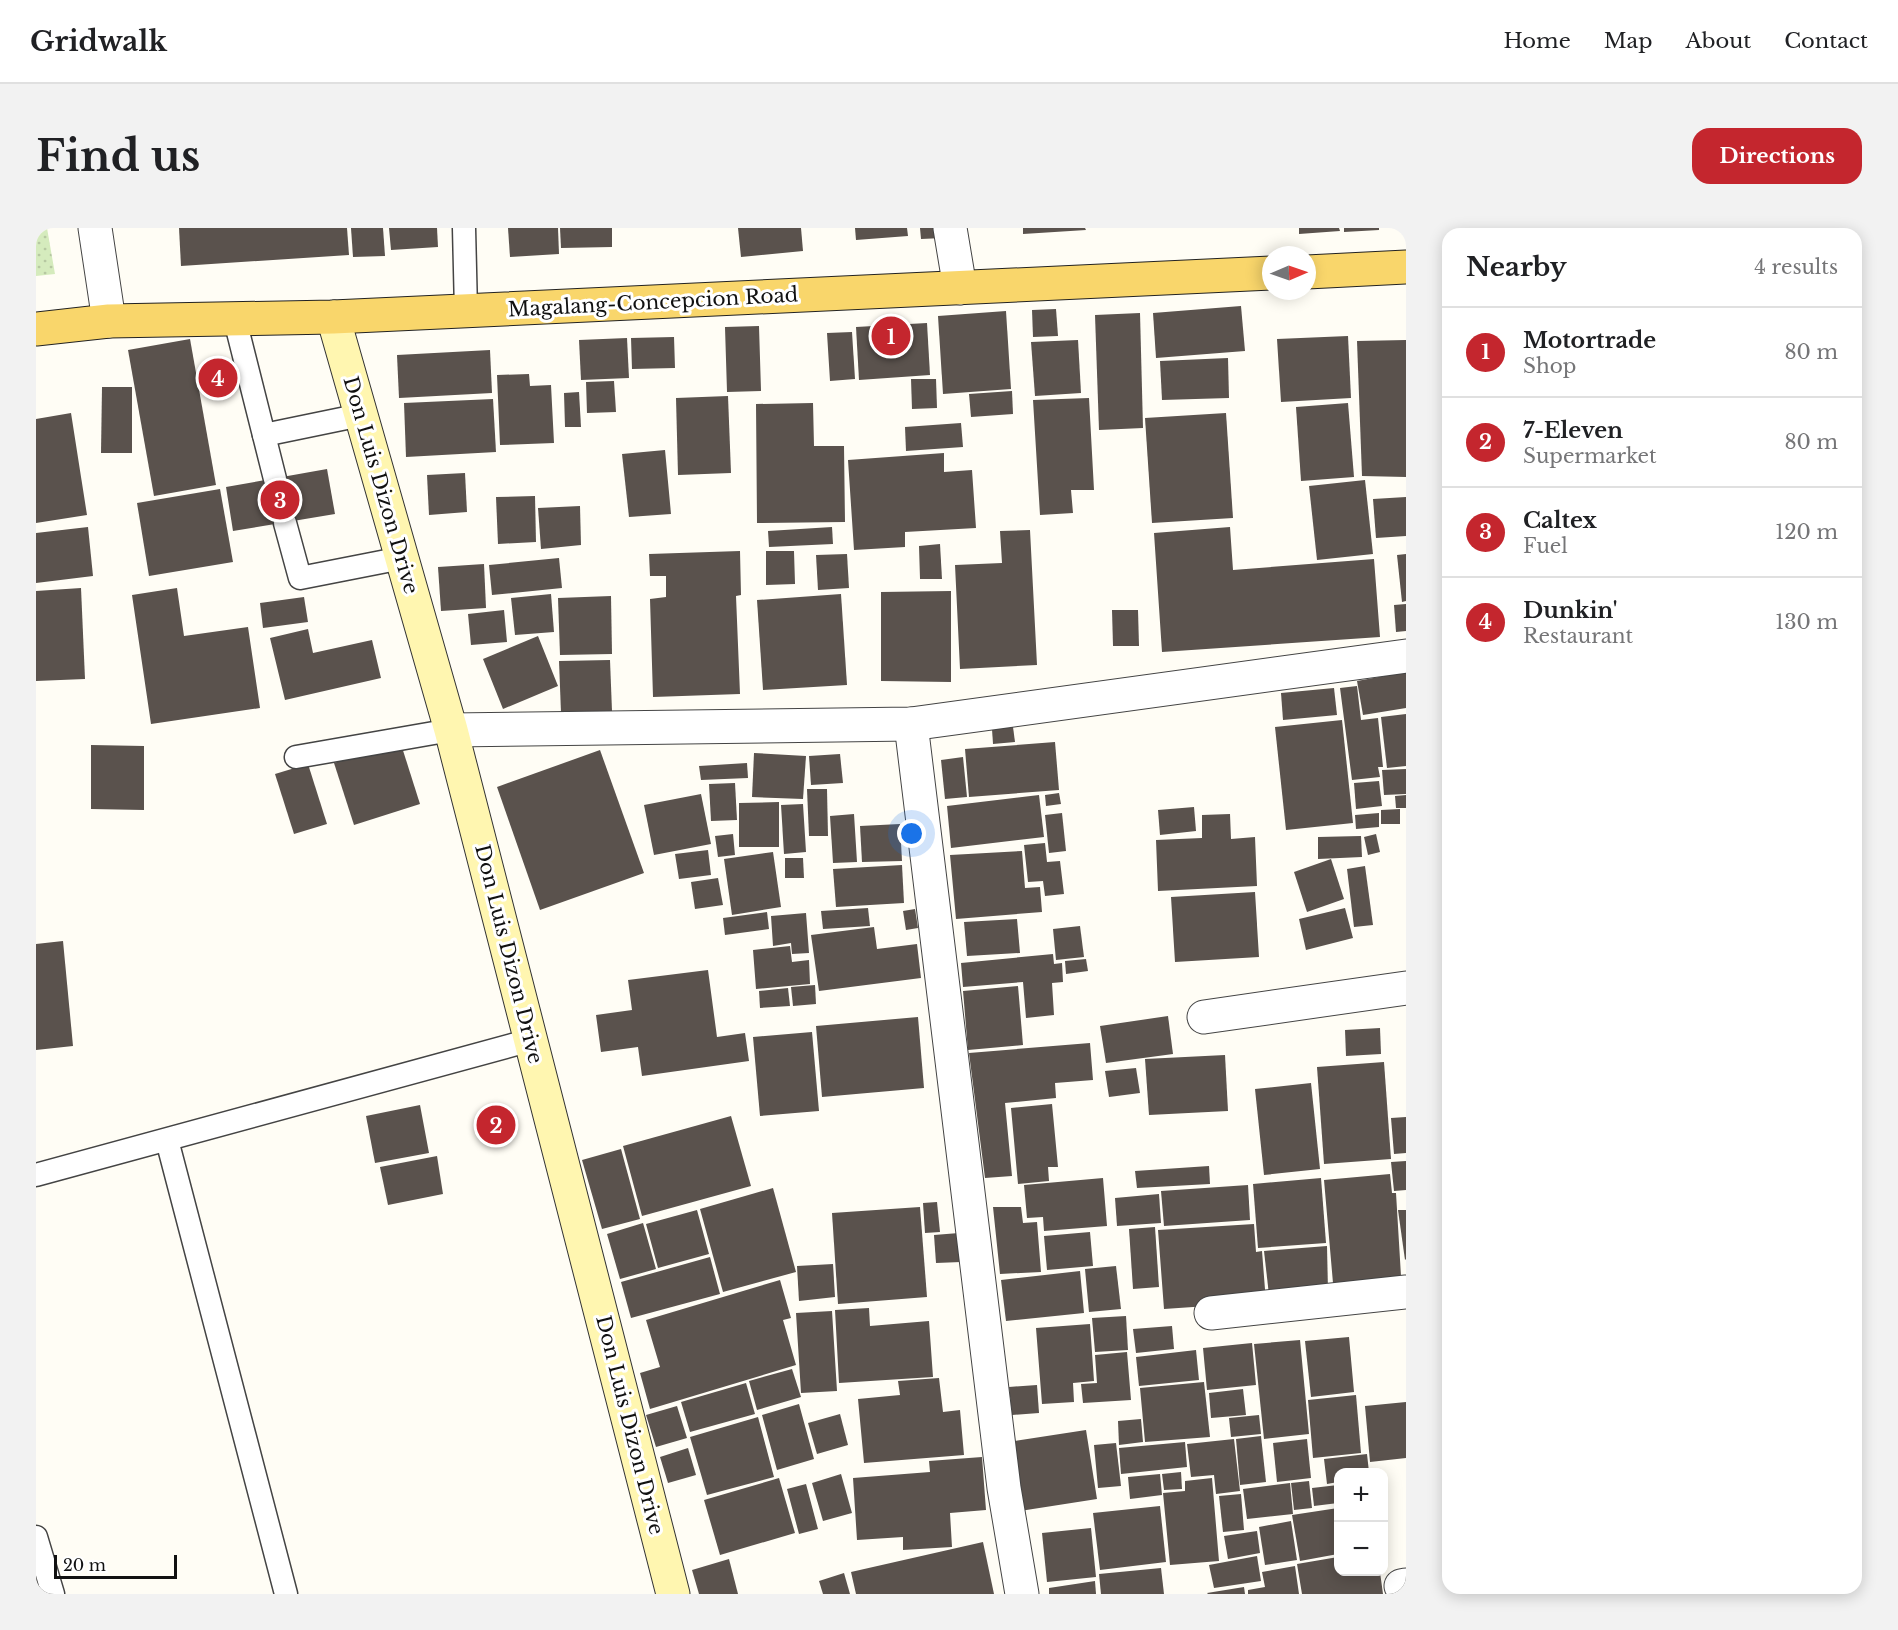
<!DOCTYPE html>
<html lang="en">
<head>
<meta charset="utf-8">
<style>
	:root { --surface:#fff; --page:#f2f2f2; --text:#202124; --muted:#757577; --line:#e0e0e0; --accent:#c4262e }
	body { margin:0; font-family:"Libre Baskerville",serif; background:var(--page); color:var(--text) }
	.controls { position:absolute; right:18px; bottom:18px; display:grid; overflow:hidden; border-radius:12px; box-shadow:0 3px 15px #0003 }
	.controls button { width:54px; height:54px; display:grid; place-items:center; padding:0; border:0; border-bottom:2px solid var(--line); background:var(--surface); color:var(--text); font:30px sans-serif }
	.compass { position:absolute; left:1226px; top:18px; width:54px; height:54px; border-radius:50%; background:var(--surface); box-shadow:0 3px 15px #0003; rotate:88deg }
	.scale { position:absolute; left:18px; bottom:15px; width:123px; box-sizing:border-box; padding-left:6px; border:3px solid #111; border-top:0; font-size:16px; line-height:21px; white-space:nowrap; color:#111; -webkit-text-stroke:4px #fff; paint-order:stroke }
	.you { position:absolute; left:876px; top:606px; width:21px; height:21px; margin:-15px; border:4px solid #fff; border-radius:50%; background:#1a73e8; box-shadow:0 0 0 9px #1a73e833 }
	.badge { display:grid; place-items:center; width:39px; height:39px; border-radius:50%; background:var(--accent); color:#fff; font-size:20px; font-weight:700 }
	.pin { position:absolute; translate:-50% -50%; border:3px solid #fff; box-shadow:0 2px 6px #0006 }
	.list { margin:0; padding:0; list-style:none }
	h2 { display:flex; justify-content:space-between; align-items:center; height:78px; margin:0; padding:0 24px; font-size:26px }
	h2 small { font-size:20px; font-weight:400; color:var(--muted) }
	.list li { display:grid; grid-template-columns:39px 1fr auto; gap:18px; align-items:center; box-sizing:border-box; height:90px; padding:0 24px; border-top:2px solid var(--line) }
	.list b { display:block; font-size:22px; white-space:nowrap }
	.list p { margin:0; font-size:20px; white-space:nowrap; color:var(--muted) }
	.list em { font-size:20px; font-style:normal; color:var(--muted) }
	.map { position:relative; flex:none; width:1370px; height:1366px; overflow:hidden; border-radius:18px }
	header { display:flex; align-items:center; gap:36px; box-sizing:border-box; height:84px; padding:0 30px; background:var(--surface); border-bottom:2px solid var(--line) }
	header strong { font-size:28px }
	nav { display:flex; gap:33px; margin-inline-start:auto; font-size:21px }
	.intro { display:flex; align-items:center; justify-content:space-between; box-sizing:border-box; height:144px; padding:0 36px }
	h1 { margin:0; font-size:42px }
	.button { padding:15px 27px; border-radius:18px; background:var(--accent); color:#fff; font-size:21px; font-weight:700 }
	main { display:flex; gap:36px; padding:0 36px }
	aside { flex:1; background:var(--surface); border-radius:18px; box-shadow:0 3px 15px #0003 }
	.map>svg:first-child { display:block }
	.green { fill:url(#green-dots) }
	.building { fill:#5a524d }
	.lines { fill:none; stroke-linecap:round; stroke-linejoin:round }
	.lane-casing { stroke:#444; stroke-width:25 }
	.street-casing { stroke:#444; stroke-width:35 }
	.secondary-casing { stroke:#333; stroke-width:35 }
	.primary-casing { stroke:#222; stroke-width:35 }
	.lane { stroke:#fff; stroke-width:22 }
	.street { stroke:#fff; stroke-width:33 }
	.secondary { stroke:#fff6b0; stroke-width:33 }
	.primary { stroke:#f9d66b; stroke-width:33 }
	.labels { text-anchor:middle; stroke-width:6; stroke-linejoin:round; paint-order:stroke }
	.street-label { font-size:20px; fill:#111; stroke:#fff }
</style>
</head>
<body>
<header>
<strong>Gridwalk</strong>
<nav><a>Home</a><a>Map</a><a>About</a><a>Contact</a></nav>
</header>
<div class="intro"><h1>Find us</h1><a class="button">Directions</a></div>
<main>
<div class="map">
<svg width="1370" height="1366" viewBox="0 0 1370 1366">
	<defs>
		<pattern id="green-dots" width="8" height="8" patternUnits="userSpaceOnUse" patternTransform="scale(1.5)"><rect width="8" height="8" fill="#d5ebbd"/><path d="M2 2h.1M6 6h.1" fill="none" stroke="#b6c8a1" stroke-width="1.8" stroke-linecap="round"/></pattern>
	</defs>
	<rect width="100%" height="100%" fill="#fffdf5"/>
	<polygon class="green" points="0,0 11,0 19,46 0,48"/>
	<g class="building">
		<polygon points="143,0 311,0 313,27 145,38"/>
		<polygon points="315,0 347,0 349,28 317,29"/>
		<polygon points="353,0 401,0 402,19 355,22"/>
		<polygon points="472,0 522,0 523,26 474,29"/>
		<polygon points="524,0 576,0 576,19 525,20"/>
		<polygon points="702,0 765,0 767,23 705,29"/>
		<polygon points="819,0 871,0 872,8 820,12"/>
		<polygon points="884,0 907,0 907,10 885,11"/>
		<polygon points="987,0 1049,0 1050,2 987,6"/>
		<polygon points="1263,0 1303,0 1304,3 1263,6"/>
		<polygon points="1308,0 1343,0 1343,2 1308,4"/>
		<polygon points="1205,78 1209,123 1120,130 1117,85"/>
		<polygon points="1020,81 1022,108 997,109 996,82"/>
		<polygon points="970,83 975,161 907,166 902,88"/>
		<polygon points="1104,85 1107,200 1063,202 1059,87"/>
		<polygon points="891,95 894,147 823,152 820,99"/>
		<polygon points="723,98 725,163 691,164 689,99"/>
		<polygon points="816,104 819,151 794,153 791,105"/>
		<polygon points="1312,108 1315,170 1245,174 1241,111"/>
		<polygon points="638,109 639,140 596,141 595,110"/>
		<polygon points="591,110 593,150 545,152 543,112"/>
		<polygon points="154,111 180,257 118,268 92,122"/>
		<polygon points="1042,112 1045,165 999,168 995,114"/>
		<polygon points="1370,112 1370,249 1326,248 1321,113"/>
		<polygon points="454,122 456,165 363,170 361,127"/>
		<polygon points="1192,130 1193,170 1126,172 1124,133"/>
		<polygon points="493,146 494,158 515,157 518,215 464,217 461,147"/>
		<polygon points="875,151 900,151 901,180 876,181"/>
		<polygon points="578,153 580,184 551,185 550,154"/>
		<polygon points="66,159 96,159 96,225 65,225"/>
		<polygon points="976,163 977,186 935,189 933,166"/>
		<polygon points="543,164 545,199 529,199 528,165"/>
		<polygon points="692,168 695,245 642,247 640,170"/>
		<polygon points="1053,170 1058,262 1035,262 1037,285 1004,287 997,172"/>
		<polygon points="457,171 460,224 370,229 368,175"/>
		<polygon points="777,175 778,218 808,218 809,294 721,295 720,176"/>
		<polygon points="1312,175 1318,249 1265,253 1260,179"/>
		<polygon points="35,185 51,287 0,295 0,191"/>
		<polygon points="1190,185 1197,290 1116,295 1109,190"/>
		<polygon points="925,195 927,219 870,223 869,199"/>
		<polygon points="629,222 635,286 593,289 586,226"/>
		<polygon points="908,225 908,244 936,242 940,300 869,304 869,319 818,322 812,232"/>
		<polygon points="291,241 299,286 197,303 190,259"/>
		<polygon points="429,245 431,284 393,287 391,247"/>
		<polygon points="1329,252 1337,326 1281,332 1273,258"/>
		<polygon points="184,261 197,334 113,348 101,275"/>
		<polygon points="499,268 500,314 462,316 460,269"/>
		<polygon points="1370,269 1370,308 1340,310 1337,271"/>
		<polygon points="544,278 545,317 505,321 502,280"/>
		<polygon points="52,299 57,348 0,355 0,305"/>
		<polygon points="796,299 797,316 733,319 732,303"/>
		<polygon points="1194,299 1197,342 1338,331 1344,409 1126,424 1118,305"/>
		<polygon points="994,302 1001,437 924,441 919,337 966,335 964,303"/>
		<polygon points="904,316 906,351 884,351 883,318"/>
		<polygon points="704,323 705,367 700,368 704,466 617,469 614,371 630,369 630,348 614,348 613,326"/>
		<polygon points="730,323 758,323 759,356 730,357"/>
		<polygon points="811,326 813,360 782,362 780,327"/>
		<polygon points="1370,326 1370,373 1366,374 1361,327"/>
		<polygon points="523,330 526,360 456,367 453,337"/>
		<polygon points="448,336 450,380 405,383 402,339"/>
		<polygon points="45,360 49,451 0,453 0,363"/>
		<polygon points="141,360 148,408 212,399 224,480 115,496 96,367"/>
		<polygon points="915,363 915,454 845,453 845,364"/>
		<polygon points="515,366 518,404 479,407 475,370"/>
		<polygon points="805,366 811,457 727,462 721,372"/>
		<polygon points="575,368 576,426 524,427 522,370"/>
		<polygon points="268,369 272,394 227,400 224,375"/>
		<polygon points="1370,376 1370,403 1360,404 1358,377"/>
		<polygon points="468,382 471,414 435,417 432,386"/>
		<polygon points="1076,382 1102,382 1103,418 1077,418"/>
		<polygon points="272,401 277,425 336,412 345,450 249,472 234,410"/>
		<polygon points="502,408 522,458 467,481 447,431"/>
		<polygon points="574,432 576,483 525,485 523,433"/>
		<polygon points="1370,444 1370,480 1327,487 1321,453"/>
		<polygon points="1321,458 1325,492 1342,490 1347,539 1342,539 1344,549 1316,552 1304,460"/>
		<polygon points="1298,460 1301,487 1247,492 1245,465"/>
		<polygon points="1370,486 1370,538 1351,540 1345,489"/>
		<polygon points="1306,492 1317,595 1250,602 1239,499"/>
		<polygon points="977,499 979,514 957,516 956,501"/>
		<polygon points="364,513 384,576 318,597 298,535"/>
		<polygon points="1019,514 1023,562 933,569 929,521"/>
		<polygon points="55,517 108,518 108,582 55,581"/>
		<polygon points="564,522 608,645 504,682 461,559"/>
		<polygon points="718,525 770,528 767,571 716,569"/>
		<polygon points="804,526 807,555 775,557 773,528"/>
		<polygon points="927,529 931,569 909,571 905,532"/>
		<polygon points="711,535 712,550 665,552 663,538"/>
		<polygon points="272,536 291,596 258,606 239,546"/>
		<polygon points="1370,541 1370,566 1348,567 1346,542"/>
		<polygon points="1343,553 1346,578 1320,581 1318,555"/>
		<polygon points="699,555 701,592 675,593 673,556"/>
		<polygon points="771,561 791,561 792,608 773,608"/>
		<polygon points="1023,565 1025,576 1010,578 1009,567"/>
		<polygon points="665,566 675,616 618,627 608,577"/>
		<polygon points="1003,567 1008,609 915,620 911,578"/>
		<polygon points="1370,567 1370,580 1360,580 1359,568"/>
		<polygon points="743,574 743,619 703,619 703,575"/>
		<polygon points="767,576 770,624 748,626 745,577"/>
		<polygon points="1158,579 1160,603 1124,607 1122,582"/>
		<polygon points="1364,581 1364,596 1345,596 1345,582"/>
		<polygon points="1026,585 1030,623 1013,625 1009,587"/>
		<polygon points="1343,585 1343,599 1320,601 1319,587"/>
		<polygon points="818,586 821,634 797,635 794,588"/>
		<polygon points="1194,586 1195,611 1219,609 1221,658 1122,663 1120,612 1166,610 1166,587"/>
		<polygon points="864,596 866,633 826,634 824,598"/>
		<polygon points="697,606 699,627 682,629 679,608"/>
		<polygon points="1340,606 1344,624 1332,627 1328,609"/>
		<polygon points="1325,608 1326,629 1282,631 1282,609"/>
		<polygon points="1009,615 1011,634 1024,633 1028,666 1009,668 1007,653 992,654 988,617"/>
		<polygon points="672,622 675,647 643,651 639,626"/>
		<polygon points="986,623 989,660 1004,659 1006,684 920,691 914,627"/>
		<polygon points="737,624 745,679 696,687 688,631"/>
		<polygon points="749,630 767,630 768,650 749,650"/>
		<polygon points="1295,631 1308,671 1271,684 1258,644"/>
		<polygon points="866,637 868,675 800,679 797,641"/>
		<polygon points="1329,638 1337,697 1318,699 1311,641"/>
		<polygon points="682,650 687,677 659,681 655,654"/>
		<polygon points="1219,664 1223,729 1139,734 1135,669"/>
		<polygon points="832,680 834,698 787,701 785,683"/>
		<polygon points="1309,680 1317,710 1270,722 1263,691"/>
		<polygon points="879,681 882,700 870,702 867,683"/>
		<polygon points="731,684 733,701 689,707 687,690"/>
		<polygon points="770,685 773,725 756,726 755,715 737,718 735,688"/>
		<polygon points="981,691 984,725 931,728 928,694"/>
		<polygon points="1044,698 1048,729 1020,732 1017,701"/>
		<polygon points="838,699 841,721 881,716 885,750 783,763 775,707"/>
		<polygon points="27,713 37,818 0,822 0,716"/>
		<polygon points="754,718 756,734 773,732 774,756 720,761 717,722"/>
		<polygon points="1017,726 1018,736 1026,735 1027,754 1016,755 1018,787 990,790 987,754 927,759 925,735"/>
		<polygon points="1050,731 1052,743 1030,746 1029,733"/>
		<polygon points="672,742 681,809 709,805 713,833 606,848 602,819 565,824 560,787 596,782 592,752"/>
		<polygon points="779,757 780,776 757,778 755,759"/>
		<polygon points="982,758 987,817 932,822 927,763"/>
		<polygon points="752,760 754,778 724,780 723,763"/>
		<polygon points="1132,788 1137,826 1070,835 1064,798"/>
		<polygon points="882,789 888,860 786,869 780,798"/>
		<polygon points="1344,800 1345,826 1310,828 1309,802"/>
		<polygon points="776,804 783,883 724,888 717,809"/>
		<polygon points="1054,815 1057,852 1019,855 1020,870 969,875 976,948 949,950 933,825"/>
		<polygon points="1189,827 1192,883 1113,887 1109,831"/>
		<polygon points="1348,834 1355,931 1288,936 1281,839"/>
		<polygon points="1100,840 1104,865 1073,869 1069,843"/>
		<polygon points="1275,855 1284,941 1228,947 1219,861"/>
		<polygon points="1016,876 1022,939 1012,939 1013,953 982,956 975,880"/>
		<polygon points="384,877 393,925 339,935 330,888"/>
		<polygon points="695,888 715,958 606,988 587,918"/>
		<polygon points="1370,889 1370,925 1358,926 1355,890"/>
		<polygon points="585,921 604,991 566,1001 546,932"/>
		<polygon points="401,928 407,966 352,977 344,939"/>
		<polygon points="1370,933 1370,962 1358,963 1355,934"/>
		<polygon points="1173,938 1174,956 1101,960 1099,943"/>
		<polygon points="1354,946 1356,965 1360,965 1365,1048 1297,1055 1288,952"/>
		<polygon points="1067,950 1071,998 1008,1003 1007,989 991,990 988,957"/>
		<polygon points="1285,950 1290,1015 1222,1020 1217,956"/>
		<polygon points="1212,957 1214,992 1128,998 1125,963"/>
		<polygon points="737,960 760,1044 687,1064 664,981"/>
		<polygon points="1123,966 1125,995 1081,998 1079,970"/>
		<polygon points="901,974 904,1004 889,1005 887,975"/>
		<polygon points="884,979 891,1069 802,1076 796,985"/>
		<polygon points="957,979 985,979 987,995 1001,994 1005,1044 964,1046"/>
		<polygon points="661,982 673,1026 622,1040 610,996"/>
		<polygon points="1362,982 1370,982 1370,1031 1369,1032"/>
		<polygon points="607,995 620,1041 584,1051 571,1006"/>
		<polygon points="1218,996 1220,1024 1226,1023 1230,1074 1128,1081 1122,1002"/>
		<polygon points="1119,999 1123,1059 1097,1061 1093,1001"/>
		<polygon points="1054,1004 1057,1038 1011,1042 1008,1008"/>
		<polygon points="923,1005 925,1034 900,1035 898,1007"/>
		<polygon points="1291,1018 1292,1063 1233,1067 1228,1023"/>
		<polygon points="674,1029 684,1066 595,1090 585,1054"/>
		<polygon points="797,1036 799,1069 763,1073 761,1038"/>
		<polygon points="1080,1038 1085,1081 1053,1084 1049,1041"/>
		<polygon points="1044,1043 1048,1085 970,1093 965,1052"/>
		<polygon points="744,1052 755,1090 747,1092 760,1137 614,1181 604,1145 624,1139 610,1092"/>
		<polygon points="833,1080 834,1098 893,1093 897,1149 803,1155 799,1082"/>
		<polygon points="796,1083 801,1163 765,1165 760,1085"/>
		<polygon points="1090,1088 1092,1122 1059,1124 1056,1090"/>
		<polygon points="1054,1096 1058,1153 1037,1155 1038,1174 1006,1176 1000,1100"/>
		<polygon points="1136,1098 1138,1121 1100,1125 1097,1101"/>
		<polygon points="1313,1109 1318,1164 1275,1169 1269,1113"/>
		<polygon points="1264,1112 1273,1206 1228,1211 1218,1116"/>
		<polygon points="1216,1115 1220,1157 1171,1162 1167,1120"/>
		<polygon points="1160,1122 1163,1152 1103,1158 1100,1129"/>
		<polygon points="1091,1124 1095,1172 1047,1175 1045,1156 1061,1155 1059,1127"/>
		<polygon points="756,1141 765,1169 721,1182 713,1153"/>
		<polygon points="903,1150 907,1184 924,1182 928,1227 828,1235 822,1171 864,1167 862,1153"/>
		<polygon points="1168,1154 1174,1209 1109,1214 1104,1160"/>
		<polygon points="710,1155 719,1186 654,1204 645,1174"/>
		<polygon points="1001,1157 1003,1185 976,1187 973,1159"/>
		<polygon points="1207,1161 1210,1187 1175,1190 1173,1165"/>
		<polygon points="1320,1167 1325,1225 1277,1230 1272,1172"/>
		<polygon points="1370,1174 1370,1230 1334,1234 1329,1178"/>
		<polygon points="763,1176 778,1231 741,1242 726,1187"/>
		<polygon points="641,1178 651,1210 620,1219 610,1187"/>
		<polygon points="804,1186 812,1217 781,1226 772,1195"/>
		<polygon points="1223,1187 1225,1206 1195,1209 1193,1190"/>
		<polygon points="722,1189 738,1249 671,1267 654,1209"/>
		<polygon points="1105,1191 1107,1214 1083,1217 1082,1193"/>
		<polygon points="1050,1202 1061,1271 984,1283 972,1214"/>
		<polygon points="1225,1208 1230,1254 1204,1257 1200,1211"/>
		<polygon points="1198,1211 1204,1263 1180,1266 1178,1247 1155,1249 1151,1216"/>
		<polygon points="1271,1211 1275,1250 1241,1254 1237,1215"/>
		<polygon points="1149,1214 1151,1239 1085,1246 1083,1220"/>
		<polygon points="1080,1215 1085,1258 1062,1260 1058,1217"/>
		<polygon points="652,1220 660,1247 632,1255 624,1229"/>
		<polygon points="1331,1226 1333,1244 1302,1244 1302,1254 1291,1256 1288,1231"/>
		<polygon points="946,1229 950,1282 914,1285 916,1319 867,1322 867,1309 821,1312 817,1250 894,1244 893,1233"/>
		<polygon points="1145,1244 1146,1261 1128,1262 1126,1246"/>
		<polygon points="805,1246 816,1285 787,1293 776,1255"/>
		<polygon points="1124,1246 1126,1267 1094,1271 1092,1249"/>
		<polygon points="743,1250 759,1305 684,1327 668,1272"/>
		<polygon points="1176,1250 1183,1333 1134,1337 1127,1265 1149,1263 1149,1253"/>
		<polygon points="1273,1253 1276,1280 1258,1282 1255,1255"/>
		<polygon points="1254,1255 1257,1286 1211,1291 1207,1261"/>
		<polygon points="770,1256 782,1301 763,1306 751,1261"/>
		<polygon points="1302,1257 1302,1275 1278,1278 1276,1260"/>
		<polygon points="1205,1266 1208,1302 1187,1304 1183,1268"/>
		<polygon points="1124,1278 1130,1334 1064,1342 1057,1285"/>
		<polygon points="1302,1280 1302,1326 1264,1333 1256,1287"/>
		<polygon points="1255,1293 1261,1332 1229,1337 1223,1299"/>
		<polygon points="1055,1300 1060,1349 1011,1354 1006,1305"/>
		<polygon points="1221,1303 1224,1325 1192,1331 1188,1308"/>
		<polygon points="947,1314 958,1366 820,1366 815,1344"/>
		<polygon points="1221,1328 1225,1353 1178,1360 1173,1337"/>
		<polygon points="1302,1329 1302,1344 1344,1344 1347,1366 1266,1366 1261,1336"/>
		<polygon points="693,1331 702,1366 663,1366 656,1342"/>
		<polygon points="1259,1338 1263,1366 1212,1366 1212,1362 1229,1359 1226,1344"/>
		<polygon points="1125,1340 1128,1366 1065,1366 1063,1346"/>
		<polygon points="808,1345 814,1366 787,1366 783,1353"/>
		<polygon points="1059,1353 1060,1366 1013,1366 1013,1360"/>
		<polygon points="1208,1359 1209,1366 1172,1366 1171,1365"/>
	</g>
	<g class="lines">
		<defs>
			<g id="lane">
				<polyline points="428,0 430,83"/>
				<polyline points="199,92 239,251"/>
				<polyline points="228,207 325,187"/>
				<polyline points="249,295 264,350 366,330"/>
				<polyline points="260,529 415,502"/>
				<polyline points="131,912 250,1366"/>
				<polyline points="0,947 495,812"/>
				<polyline points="0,1309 17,1366"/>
			</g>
			<g id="street">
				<polyline points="59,0 73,93"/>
				<polyline points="914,0 924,60"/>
				<polyline points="875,496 968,1260 986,1366"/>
				<polyline points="415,502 875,496 1370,428"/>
				<polyline points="1168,789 1370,760"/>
				<polyline points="1175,1085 1370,1064"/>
				<polyline points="1365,1358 1370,1357"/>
			</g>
			<polyline id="secondary" points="297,89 415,502 637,1366"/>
			<g id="primary">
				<polyline points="1271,44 1370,39"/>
				<polyline points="0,101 73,93 297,89 1235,45"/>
			</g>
		</defs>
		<use href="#lane" class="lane-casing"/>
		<use href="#street" class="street-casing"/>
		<use href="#secondary" class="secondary-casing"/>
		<use href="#primary" class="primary-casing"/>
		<use href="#lane" class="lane"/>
		<use href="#street" class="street"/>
		<use href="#secondary" class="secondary"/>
		<use href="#primary" class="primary"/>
	</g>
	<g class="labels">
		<g class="street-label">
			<text transform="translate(617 74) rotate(-3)" y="7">Magalang-Concepcion Road</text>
			<text transform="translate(345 257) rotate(74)" y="7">Don Luis Dizon Drive</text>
			<text transform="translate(473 726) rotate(76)" y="7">Don Luis Dizon Drive</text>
			<text transform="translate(594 1197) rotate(76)" y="7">Don Luis Dizon Drive</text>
		</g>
	</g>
</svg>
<div class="controls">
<button>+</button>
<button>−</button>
</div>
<svg class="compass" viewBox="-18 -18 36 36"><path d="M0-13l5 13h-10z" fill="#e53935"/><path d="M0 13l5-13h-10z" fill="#757577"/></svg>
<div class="scale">20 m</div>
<div class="you"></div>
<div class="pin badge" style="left:855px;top:108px">1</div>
<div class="pin badge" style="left:460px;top:897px">2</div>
<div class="pin badge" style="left:244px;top:272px">3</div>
<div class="pin badge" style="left:182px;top:150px">4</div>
</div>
<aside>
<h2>Nearby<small>4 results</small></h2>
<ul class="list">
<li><span class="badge">1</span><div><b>Motortrade</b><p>Shop</p></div><em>80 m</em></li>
<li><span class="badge">2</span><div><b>7-Eleven</b><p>Supermarket</p></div><em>80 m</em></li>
<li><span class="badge">3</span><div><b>Caltex</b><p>Fuel</p></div><em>120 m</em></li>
<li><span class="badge">4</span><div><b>Dunkin'</b><p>Restaurant</p></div><em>130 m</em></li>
</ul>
</aside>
</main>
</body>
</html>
